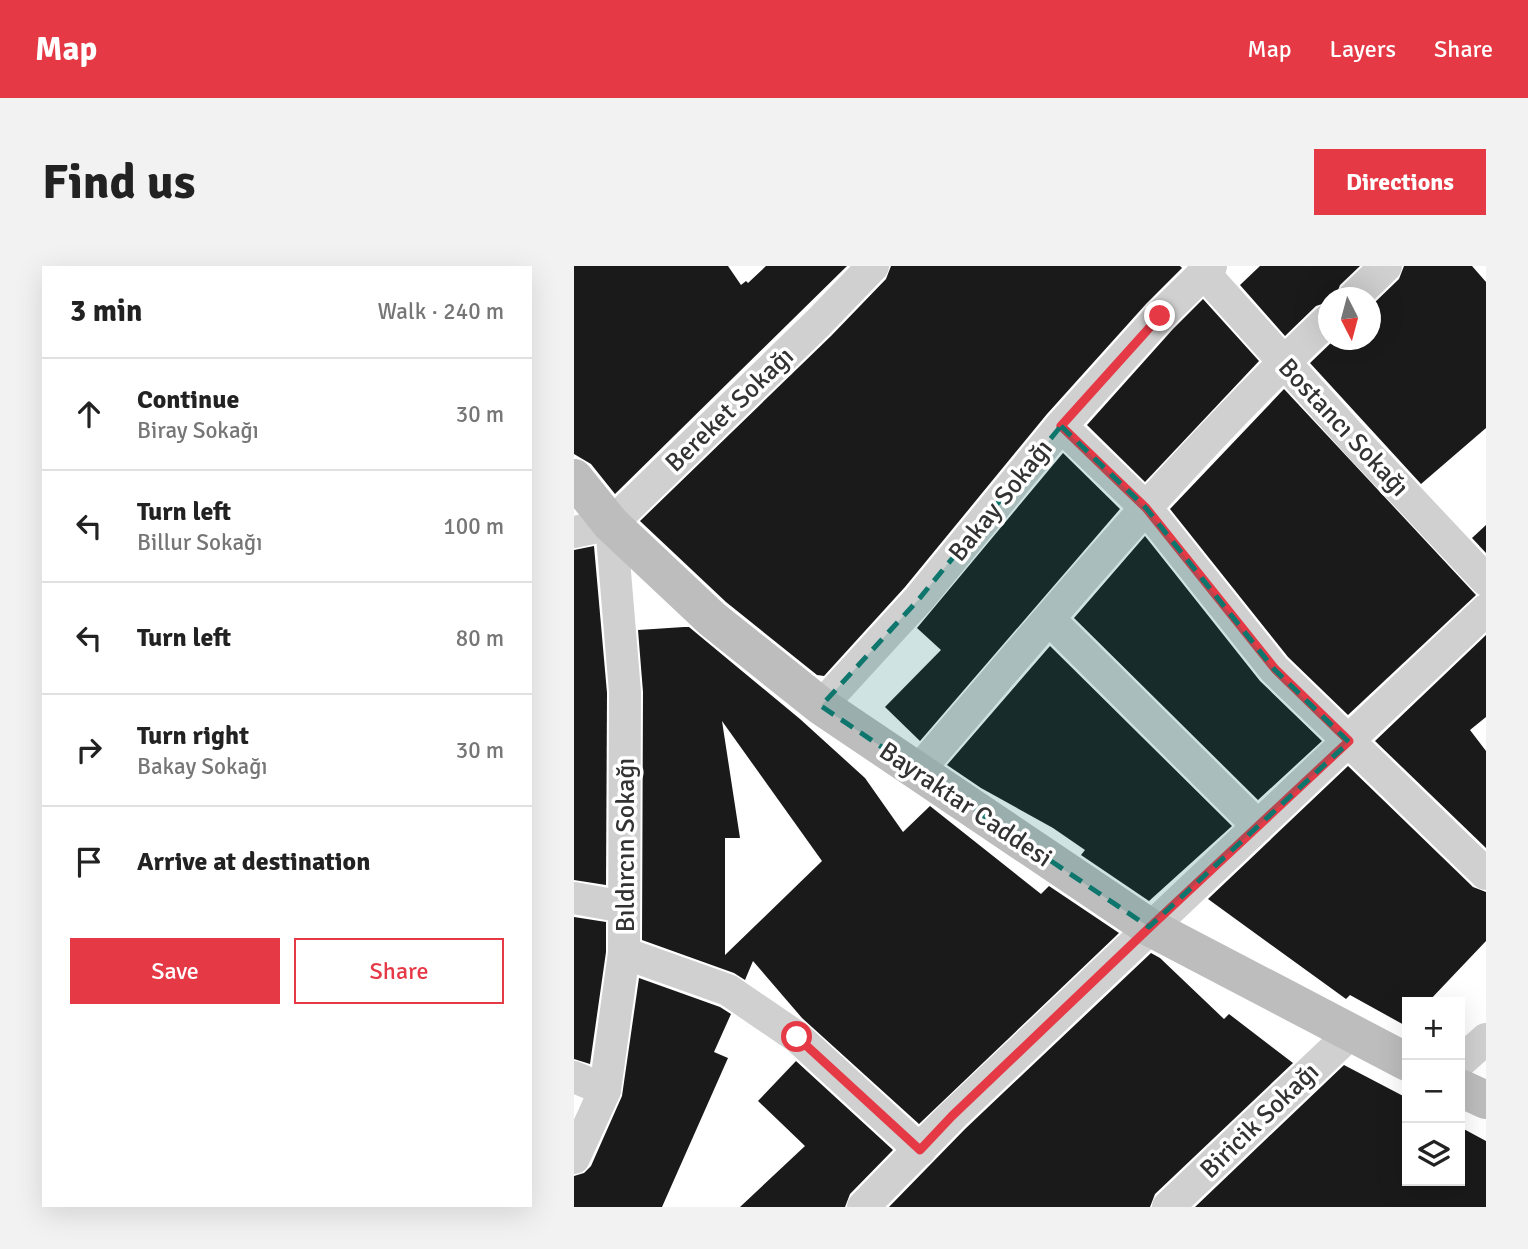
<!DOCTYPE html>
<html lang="en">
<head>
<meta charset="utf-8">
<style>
	:root { --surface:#fff; --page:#f2f2f2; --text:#222; --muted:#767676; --line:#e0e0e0; --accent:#e63946 }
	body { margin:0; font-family:Signika,sans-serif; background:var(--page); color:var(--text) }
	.controls { position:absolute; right:21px; bottom:21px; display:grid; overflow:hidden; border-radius:0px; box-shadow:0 7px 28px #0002 }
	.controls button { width:63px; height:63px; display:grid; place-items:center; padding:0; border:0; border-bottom:2px solid var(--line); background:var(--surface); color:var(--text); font:35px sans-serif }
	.compass { position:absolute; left:744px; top:21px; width:63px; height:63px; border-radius:50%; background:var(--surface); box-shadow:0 7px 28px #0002; rotate:174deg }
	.stop { position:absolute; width:21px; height:21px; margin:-16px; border:5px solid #e63946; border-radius:50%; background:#fff }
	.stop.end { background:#e63946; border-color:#fff; box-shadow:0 2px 7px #0008 }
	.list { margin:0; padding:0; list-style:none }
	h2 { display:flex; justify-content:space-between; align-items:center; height:91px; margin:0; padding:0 28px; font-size:30px }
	h2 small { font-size:23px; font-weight:400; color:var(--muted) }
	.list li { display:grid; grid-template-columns:46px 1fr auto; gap:21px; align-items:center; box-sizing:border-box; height:112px; padding:0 28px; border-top:2px solid var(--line) }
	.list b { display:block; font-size:26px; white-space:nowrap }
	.list p { margin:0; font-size:23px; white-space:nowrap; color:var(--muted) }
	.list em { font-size:23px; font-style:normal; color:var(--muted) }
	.actions { display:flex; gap:14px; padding:21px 28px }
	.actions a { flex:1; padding:16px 0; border:2px solid var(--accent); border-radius:0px; text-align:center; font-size:24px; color:var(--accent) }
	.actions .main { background:var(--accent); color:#fff }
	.icon { flex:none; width:38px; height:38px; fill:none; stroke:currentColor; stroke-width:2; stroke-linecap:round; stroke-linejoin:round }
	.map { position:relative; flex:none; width:912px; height:941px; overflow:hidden; border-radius:0px }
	header { display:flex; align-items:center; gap:42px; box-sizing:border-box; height:98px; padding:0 35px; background:var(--accent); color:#fff }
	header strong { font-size:33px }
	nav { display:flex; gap:38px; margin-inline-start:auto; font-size:24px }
	.intro { display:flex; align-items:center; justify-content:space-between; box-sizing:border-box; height:168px; padding:0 42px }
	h1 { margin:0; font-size:49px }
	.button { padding:18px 32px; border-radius:0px; background:var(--accent); color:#fff; font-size:24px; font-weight:700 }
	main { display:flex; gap:42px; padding:0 42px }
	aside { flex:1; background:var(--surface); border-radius:0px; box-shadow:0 7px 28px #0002 }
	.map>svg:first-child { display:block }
	.building { fill:#1a1a1a; fill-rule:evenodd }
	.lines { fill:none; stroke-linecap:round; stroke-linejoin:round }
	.street { stroke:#d0d0d0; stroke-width:32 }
	.secondary { stroke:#bdbdbd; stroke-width:38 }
	.route { stroke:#e63946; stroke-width:9 }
	.marked { fill:#0f766e; fill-opacity:0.2; stroke:#0f766e; stroke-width:5; stroke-dasharray:14 9; stroke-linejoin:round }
	.labels { text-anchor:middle; stroke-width:7; stroke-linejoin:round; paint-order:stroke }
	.street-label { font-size:26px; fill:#333; stroke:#fff }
</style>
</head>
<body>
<header>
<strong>Map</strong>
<nav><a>Map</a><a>Layers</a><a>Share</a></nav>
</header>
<div class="intro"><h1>Find us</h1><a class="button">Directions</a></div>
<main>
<aside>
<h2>3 min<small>Walk · 240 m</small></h2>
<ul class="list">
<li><svg class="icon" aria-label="ahead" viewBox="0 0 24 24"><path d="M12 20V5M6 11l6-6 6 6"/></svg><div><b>Continue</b><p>Biray Sokağı</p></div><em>30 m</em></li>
<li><svg class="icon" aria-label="left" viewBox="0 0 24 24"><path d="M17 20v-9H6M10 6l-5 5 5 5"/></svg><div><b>Turn left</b><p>Billur Sokağı</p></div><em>100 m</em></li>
<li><svg class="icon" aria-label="left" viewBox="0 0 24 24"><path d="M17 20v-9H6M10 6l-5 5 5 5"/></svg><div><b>Turn left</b></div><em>80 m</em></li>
<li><svg class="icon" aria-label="right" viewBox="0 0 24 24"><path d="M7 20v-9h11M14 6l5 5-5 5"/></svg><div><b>Turn right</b><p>Bakay Sokağı</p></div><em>30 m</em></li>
<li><svg class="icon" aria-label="arrive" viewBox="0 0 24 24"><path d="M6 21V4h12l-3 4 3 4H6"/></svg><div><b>Arrive at destination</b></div></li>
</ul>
<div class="actions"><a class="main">Save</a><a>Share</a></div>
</aside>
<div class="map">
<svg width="912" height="941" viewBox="0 0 912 941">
	<rect width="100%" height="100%" fill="#fff"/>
	<g class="building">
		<polygon points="0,0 154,0 167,19 172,15 174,17 192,0 273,0 41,228 17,198 0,188"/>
		<polygon points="317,0 606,0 608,2 572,38 473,148 331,321 250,410 243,409 152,336 66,255 257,70 312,13"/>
		<polygon points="686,0 786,0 766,19 761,32 754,32 754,36 742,40 711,70 666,19"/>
		<polygon points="830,0 898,0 912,16 912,162 847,218 736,97 760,74 796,74 796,41 825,13"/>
		<polygon points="629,33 685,95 571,216 513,159 599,63"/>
		<polygon points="710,123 902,329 774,449 714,391 596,243"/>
		<polygon points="489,187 546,243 346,475 311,441 367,384 343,362"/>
		<polygon points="912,259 912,287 898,272"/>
		<polygon points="571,270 686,415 748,475 684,534 500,352"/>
		<polygon points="20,280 33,427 32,619 0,614 0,284"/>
		<path d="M110 361H115L226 453 291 512 329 566 356 540 467 628 475 620 545 667 345 858 228 752 179 695 171 714 160 707 68 674 69 426 64 364ZM148 455 248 595 151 689V572H166Z"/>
		<polygon points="912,369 912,451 896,464 912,485 912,582 801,475"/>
		<polygon points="476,380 658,560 575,635 507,589 511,584 479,562 407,522 373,499"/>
		<polygon points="774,500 899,621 912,626 912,675 854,736 833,736 832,760 776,729 772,733 634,633"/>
		<polygon points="0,651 32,656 32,686 16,798 0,793"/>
		<polygon points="577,687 586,692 650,753 655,748 719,797 581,928 576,941 315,941 391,863"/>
		<polygon points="65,712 146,741 157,748 140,786 154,792 88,941 0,941 0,910 10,907 17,900 48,830"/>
		<polygon points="222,795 319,884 276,928 271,941 166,941 231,880 184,835"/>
		<polygon points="770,799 833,832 833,915 886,915 886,861 912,875 912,941 621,941"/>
	</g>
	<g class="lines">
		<g class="street">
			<polyline points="630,7 783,177 912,314"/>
			<polyline points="779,32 812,0"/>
			<polyline points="487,160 572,242 700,403 912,608"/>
			<polyline points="0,266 37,258 244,57 299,0"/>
			<polyline points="475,353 684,560"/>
			<polyline points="247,440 345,333 487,160 586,50 637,0"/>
			<path d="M343 506C476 352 606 193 754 54"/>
			<polyline points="0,632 50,641"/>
			<polyline points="50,687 154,724 223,771 346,884"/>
			<polyline points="886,796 912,773"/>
			<polyline points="0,811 31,824"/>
			<polyline points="0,892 31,824 50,687 51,426 37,258"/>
			<polyline points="289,941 378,850 912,344"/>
			<polyline points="594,941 776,768"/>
		</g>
		<g class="secondary">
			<polyline points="0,212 37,258 138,353 247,440 575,661 833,796"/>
			<polyline points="886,822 912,834"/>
		</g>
	</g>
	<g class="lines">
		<polyline class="route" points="223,771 346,884 378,850 576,661 775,475 701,403 572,242 487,160 586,50"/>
	</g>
	<path class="marked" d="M487 160 572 242 700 403 775 476 575 661 247 440 345 333Z"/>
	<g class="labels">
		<g class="street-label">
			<text transform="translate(155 143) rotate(-44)" y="9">Bereket Sokağı</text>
			<text transform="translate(770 161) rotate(47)" y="9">Bostancı Sokağı</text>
			<text transform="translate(426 234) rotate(-51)" y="9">Bakay Sokağı</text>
			<text transform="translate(392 538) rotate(34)" y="9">Bayraktar Caddesi</text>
			<text transform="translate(51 579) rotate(-90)" y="9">Bıldırcın Sokağı</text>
			<text transform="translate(685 854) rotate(-44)" y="9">Biricik Sokağı</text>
		</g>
	</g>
</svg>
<div class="controls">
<button>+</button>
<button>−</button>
<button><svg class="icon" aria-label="layers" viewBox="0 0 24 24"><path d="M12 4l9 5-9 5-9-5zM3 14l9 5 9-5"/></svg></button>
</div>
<svg class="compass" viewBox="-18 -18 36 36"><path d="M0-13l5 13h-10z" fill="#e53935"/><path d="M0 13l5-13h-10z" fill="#767676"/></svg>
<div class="stop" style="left:223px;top:771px"></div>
<div class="stop end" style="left:586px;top:50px"></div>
</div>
</main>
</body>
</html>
